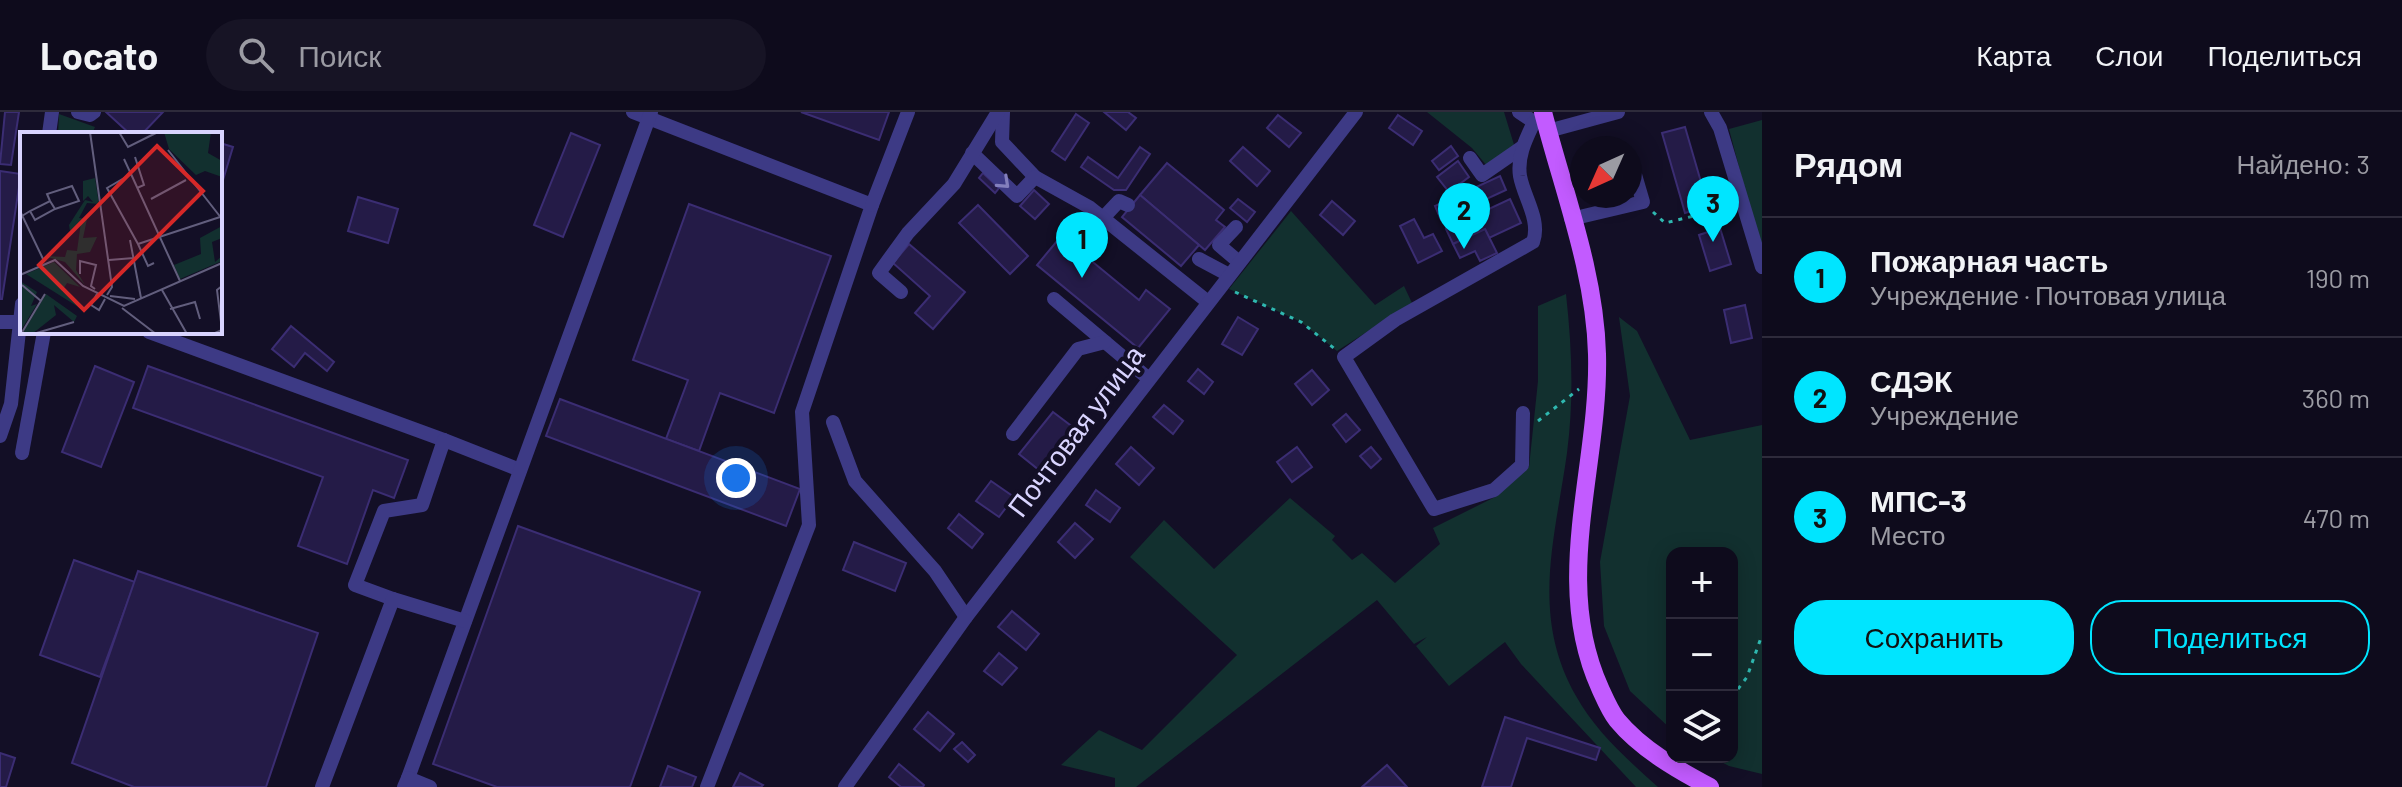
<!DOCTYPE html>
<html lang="ru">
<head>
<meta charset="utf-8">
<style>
	:root { --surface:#0e0b1c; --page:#171425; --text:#f1f3f6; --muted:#9b9ba3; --line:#2e2b3b; --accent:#00e5ff }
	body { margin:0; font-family:Barlow,sans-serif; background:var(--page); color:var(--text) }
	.controls { position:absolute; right:24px; bottom:24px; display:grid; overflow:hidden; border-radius:16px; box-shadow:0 4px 20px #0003 }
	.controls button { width:72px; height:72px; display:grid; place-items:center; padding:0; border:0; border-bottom:2px solid var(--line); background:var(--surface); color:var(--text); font:40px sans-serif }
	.compass { position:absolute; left:1570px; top:24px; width:72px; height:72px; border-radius:50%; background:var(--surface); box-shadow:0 4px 20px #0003; rotate:225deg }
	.you { position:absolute; left:736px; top:366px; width:28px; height:28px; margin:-20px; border:6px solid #fff; border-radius:50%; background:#1a73e8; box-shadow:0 0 0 12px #1a73e833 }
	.badge { display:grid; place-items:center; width:52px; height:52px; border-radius:50%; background:var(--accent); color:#111; font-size:26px; font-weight:700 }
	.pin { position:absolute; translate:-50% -66px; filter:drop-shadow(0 2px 4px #0008) }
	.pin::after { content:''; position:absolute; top:42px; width:28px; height:24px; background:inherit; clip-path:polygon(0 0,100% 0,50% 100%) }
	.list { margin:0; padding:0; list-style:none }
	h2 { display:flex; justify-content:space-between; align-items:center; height:104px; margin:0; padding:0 32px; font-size:34px }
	h2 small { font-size:26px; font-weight:400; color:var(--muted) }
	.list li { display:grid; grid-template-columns:52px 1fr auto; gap:24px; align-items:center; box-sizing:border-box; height:120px; padding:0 32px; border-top:2px solid var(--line) }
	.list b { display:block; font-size:30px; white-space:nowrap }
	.list p { margin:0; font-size:26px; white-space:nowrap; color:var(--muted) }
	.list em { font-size:26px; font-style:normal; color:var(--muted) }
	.actions { display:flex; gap:16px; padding:24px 32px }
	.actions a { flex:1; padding:18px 0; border:2px solid var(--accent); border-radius:32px; text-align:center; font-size:28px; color:var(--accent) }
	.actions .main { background:var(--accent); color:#111 }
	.icon { flex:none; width:44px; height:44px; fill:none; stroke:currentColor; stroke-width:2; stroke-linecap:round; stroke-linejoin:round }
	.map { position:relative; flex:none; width:1762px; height:675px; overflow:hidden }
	header { display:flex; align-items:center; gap:48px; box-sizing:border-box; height:112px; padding:0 40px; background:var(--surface); border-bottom:2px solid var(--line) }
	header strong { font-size:38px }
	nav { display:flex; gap:44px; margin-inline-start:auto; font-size:28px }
	.search { width:560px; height:72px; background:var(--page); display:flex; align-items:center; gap:20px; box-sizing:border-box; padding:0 28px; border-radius:44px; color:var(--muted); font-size:30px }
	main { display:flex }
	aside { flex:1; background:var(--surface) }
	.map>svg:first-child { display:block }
	.green { fill:#12302f }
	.building { fill:#241b47; stroke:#3b2d73; stroke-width:2 }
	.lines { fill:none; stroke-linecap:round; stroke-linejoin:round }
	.path { stroke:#2fb8b0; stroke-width:3; stroke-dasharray:4 6; stroke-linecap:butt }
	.minor { stroke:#3d3a85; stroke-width:14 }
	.major { stroke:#c25bff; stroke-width:18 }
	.oneway { stroke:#837fbc }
	.labels { text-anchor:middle; stroke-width:8; stroke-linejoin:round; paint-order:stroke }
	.street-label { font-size:28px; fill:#d9d4ff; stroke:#130f26 }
	.inset-road { fill:none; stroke:#625e7d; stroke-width:2 }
	.view { fill:#d62828; fill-opacity:0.15; stroke:#d62828; stroke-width:4 }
	.inset-edge { fill:none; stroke:#d9d4ff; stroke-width:4 }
</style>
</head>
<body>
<header>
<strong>Locato</strong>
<div class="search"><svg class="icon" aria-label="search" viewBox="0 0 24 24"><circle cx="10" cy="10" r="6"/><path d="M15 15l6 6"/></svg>Поиск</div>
<nav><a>Карта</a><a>Слои</a><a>Поделиться</a></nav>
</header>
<main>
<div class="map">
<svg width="1762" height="675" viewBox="0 0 1762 675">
	<rect width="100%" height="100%" fill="#130f26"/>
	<g class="green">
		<polygon points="1427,0 1504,0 1515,36 1487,54 1472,36"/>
		<polygon points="59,2 95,15 92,22 58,22"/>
		<polygon points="1762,8 1762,142 1729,17"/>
		<polygon points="1291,99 1375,193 1404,174 1412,191 1337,239 1301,210 1229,177"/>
		<path d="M1566 182C1572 236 1574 287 1567 341 1555 427 1530 503 1576 584 1596 620 1628 648 1658 675H1636L1521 552 1505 530 1449 574 1416 534 1427 525 1414 532 1377 488 1136 675H1115V666L1061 653 1099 618 1142 638 1237 543 1130 445 1164 408 1214 457 1290 386 1335 424 1332 428 1352 448 1362 441 1395 471 1440 432 1433 416 1497 384 1529 355 1538 269V194Z"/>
		<polygon points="1619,205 1637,219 1690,328 1762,313 1762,662 1729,654 1712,645 1732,645 1732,441 1672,441 1672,618 1630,579 1604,514 1600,450 1630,284"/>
	</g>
	<g class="building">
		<polygon points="5,0 19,0 11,53 0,52"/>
		<polygon points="106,0 163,0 142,22 130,22"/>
		<polygon points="801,0 889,0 879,28"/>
		<polygon points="1104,0 1128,0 1136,6 1126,18"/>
		<polygon points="1076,2 1089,11 1065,48 1052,39"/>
		<polygon points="1278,3 1301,21 1289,35 1267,16"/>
		<polygon points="1398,3 1422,19 1413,33 1389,16"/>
		<polygon points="1685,15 1708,94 1685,101 1662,21"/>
		<polygon points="571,21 600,33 563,125 534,113"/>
		<polygon points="220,31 233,35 220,78"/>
		<polygon points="1451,34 1458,44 1439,58 1432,49"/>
		<polygon points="1140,35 1150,42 1126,78 1114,78 1081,55 1088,45 1118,66"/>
		<polygon points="1243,35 1270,59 1257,74 1230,49"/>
		<polygon points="1458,49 1469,65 1449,80 1437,65"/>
		<polygon points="1167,51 1224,98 1216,108 1225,115 1205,138 1140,83"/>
		<polygon points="0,59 21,62 2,187 0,187"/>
		<polygon points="983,61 999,76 995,81 979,66"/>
		<polygon points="1500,64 1506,78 1441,108 1435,94"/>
		<polygon points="1034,78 1049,92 1035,107 1020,94"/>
		<polygon points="1140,83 1199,133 1181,154 1122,105"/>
		<polygon points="358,85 398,97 388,131 348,119"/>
		<polygon points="1238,87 1255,100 1247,110 1230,96"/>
		<polygon points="1510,87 1521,111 1489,126 1485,117 1453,132 1446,117"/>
		<polygon points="1332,89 1355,109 1343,123 1320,103"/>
		<polygon points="689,92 831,144 774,301 720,281 699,339 666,327 688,268 633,248"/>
		<polygon points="978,93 1028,144 1010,162 959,111"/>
		<polygon points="1414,107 1424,126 1433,122 1442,139 1418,151 1400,114"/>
		<polygon points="1068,116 1090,134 1083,142 1139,188 1146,178 1170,197 1138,236 1037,153"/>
		<polygon points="1720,116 1731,152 1710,159 1699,123"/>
		<polygon points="1485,117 1497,141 1480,149 1475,139 1460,146 1453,132"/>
		<polygon points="909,132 965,180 933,217 915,201 930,184 893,151"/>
		<polygon points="1745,193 1752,226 1731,231 1724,198"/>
		<polygon points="1238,205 1258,217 1242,243 1222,232"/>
		<polygon points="291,214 334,250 327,259 305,241 294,255 272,237"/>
		<polygon points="95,254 134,270 101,355 62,340"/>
		<polygon points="148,254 408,348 394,386 373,378 347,452 298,434 323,365 133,296"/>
		<polygon points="1198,257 1213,270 1204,282 1188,269"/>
		<polygon points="1312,258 1329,278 1312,293 1295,272"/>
		<polygon points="560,287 800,377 786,414 546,324"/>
		<polygon points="1164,293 1183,309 1173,322 1153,305"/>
		<polygon points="1053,300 1078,319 1044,362 1019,342"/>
		<polygon points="1346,302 1360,318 1346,330 1333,313"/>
		<polygon points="1131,335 1154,356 1139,373 1116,352"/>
		<polygon points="1297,335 1312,355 1292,370 1277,350"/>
		<polygon points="1371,335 1381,347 1371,356 1360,344"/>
		<polygon points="991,369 1014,385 999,405 976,389"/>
		<polygon points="1096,378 1120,396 1110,410 1086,393"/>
		<polygon points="959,402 983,422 972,436 948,416"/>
		<polygon points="1075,411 1093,427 1075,446 1058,430"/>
		<polygon points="518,414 700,480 630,675 497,675 433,652"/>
		<polygon points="854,430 906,451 895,479 843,458"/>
		<polygon points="74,448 135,470 100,565 40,543"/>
		<polygon points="138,459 318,521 266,675 134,675 72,651"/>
		<polygon points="1012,499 1039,522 1026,538 998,515"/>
		<polygon points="999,541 1017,556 1002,573 984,559"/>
		<polygon points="928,600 954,622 940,639 914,617"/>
		<polygon points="1505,605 1600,636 1596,648 1527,626 1511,675 1482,675"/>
		<polygon points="962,630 975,643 968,650 954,637"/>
		<polygon points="0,641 15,646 6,675 0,675"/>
		<polygon points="899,652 924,673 923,675 901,675 889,665"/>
		<polygon points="1387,653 1407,675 1362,675"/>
		<polygon points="668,654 696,665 692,675 660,675"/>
		<polygon points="740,661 763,673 761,675 733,675"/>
	</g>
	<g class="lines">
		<g class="path">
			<polyline points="1653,100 1665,111 1731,95"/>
			<polyline points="1235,180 1301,210 1335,237"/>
			<polyline points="1538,309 1579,277"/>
			<polyline points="1732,585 1747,565 1762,523"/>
		</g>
		<g class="minor">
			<polyline points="78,0 90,3 94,0"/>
			<polyline points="633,0 872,93 802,300 809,413 707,675"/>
			<polyline points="1003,0 1002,30 1035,65 1089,95 1208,190"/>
			<polyline points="1519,0 1534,10 1541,8"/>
			<polyline points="1711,0 1720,16 1762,155"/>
			<polyline points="1548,19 1618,0"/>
			<polyline points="49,22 52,0"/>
			<polyline points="972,41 1017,84 1035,65"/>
			<polyline points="1470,46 1482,63 1521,36"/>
			<polyline points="872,93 908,0"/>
			<polyline points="1103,106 1119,89 1128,93"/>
			<polyline points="1571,107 1643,90 1631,49"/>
			<polyline points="1236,115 1219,133 1239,150"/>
			<polyline points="1199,147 1229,163"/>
			<polyline points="901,180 879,161 908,121 954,72 998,0"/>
			<polyline points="1054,187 1149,267"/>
			<polyline points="0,210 19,210"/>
			<polyline points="149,220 444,328"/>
			<path d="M1523 301 1522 353 1494 378 1434 397 1344 245 1395 208 1533 130C1541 108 1524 86 1520 64 1517 44 1526 27 1534 10"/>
			<polyline points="833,310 855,369 935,459 966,505"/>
			<polyline points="1013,322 1078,237 1105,230"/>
			<polyline points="0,324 11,292 22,192"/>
			<polyline points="22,341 44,220"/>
			<polyline points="393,487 355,473 384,399 422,393 444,328 520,358"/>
			<polyline points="408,666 651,0"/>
			<polyline points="322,675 393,487 465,509"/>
			<polyline points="404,675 408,666 430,675"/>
			<polyline points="845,675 966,505 1356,0"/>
		</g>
		<path class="major" d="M1543 0C1563 78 1595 160 1597 242 1600 354 1551 468 1600 576 1605 587 1610 599 1617 608 1641 637 1678 658 1710 675"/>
	</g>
	<defs><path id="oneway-chevron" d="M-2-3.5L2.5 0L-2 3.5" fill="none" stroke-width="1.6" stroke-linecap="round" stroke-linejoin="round" transform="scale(2)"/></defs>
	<use class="oneway" href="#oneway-chevron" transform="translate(1004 71) rotate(43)"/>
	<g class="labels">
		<g class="street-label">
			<text transform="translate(1076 319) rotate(-53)" y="10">Почтовая улица</text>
		</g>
	</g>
	<g transform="translate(20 20)">
		<rect width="202" height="202" fill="#130f26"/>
		<path d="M144 0H191L188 21 202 29V45L185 39 176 43 149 17ZM75 46 79 72 67 71 59 86 67 87 63 106 77 105 70 120 57 122 56 138 65 153 45 130 24 124 45 125 47 118 57 119 61 90 50 99 49 93 65 68 73 70 68 64 63 69V49ZM202 94V106L192 110 195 130 202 124V129L160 147 154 133 181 122 180 106ZM34 130 60 155 47 151 42 159 63 178 6 142ZM0 149 17 160 11 174 17 172 0 200ZM26 162 57 184 54 190 34 173 36 183 12 202H2Z" fill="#12302f"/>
		<path class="inset-road" d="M70 0 92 155 87 163M99 0 108 15 138 0M148 18 202 87M115 25 124 53 117 56M104 27 111 42 87 56 118 112 200 85M111 42 160 149M131 67 166 48M30 69 27 62 52 54 59 69 35 77M0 79 24 129M2 84 10 79 30 69 35 77 15 88 10 79M110 108 121 166M118 112 128 134 134 131M89 128 114 126M60 142V129L76 133 71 154 75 157M0 143 35 128 63 154 104 174 202 131M2 153 21 169M142 158 167 202M77 162 71 173 79 178 85 167M90 164 115 167M102 176 136 202M150 177 175 170 180 187M195 201 202 198 197 158 202 154M1 202 25 162M13 202 54 190"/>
		<path class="view" d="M137 14 183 59 64 178 19 133Z"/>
		<rect width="202" height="202" class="inset-edge"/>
	</g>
</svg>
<div class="controls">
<button>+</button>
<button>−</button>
<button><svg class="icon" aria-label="layers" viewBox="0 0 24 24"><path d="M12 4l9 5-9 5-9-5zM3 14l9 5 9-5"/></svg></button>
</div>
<svg class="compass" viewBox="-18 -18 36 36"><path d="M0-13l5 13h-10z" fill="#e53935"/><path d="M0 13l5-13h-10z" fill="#9b9ba3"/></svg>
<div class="you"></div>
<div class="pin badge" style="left:1082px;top:166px">1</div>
<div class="pin badge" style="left:1464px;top:137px">2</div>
<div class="pin badge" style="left:1713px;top:130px">3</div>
</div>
<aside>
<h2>Рядом<small>Найдено: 3</small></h2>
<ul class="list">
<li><span class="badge">1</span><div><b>Пожарная часть</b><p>Учреждение · Почтовая улица</p></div><em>190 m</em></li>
<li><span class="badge">2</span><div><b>СДЭК</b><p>Учреждение</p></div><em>360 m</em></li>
<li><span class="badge">3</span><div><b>МПС-3</b><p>Место</p></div><em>470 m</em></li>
</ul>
<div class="actions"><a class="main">Сохранить</a><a>Поделиться</a></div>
</aside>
</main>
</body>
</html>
